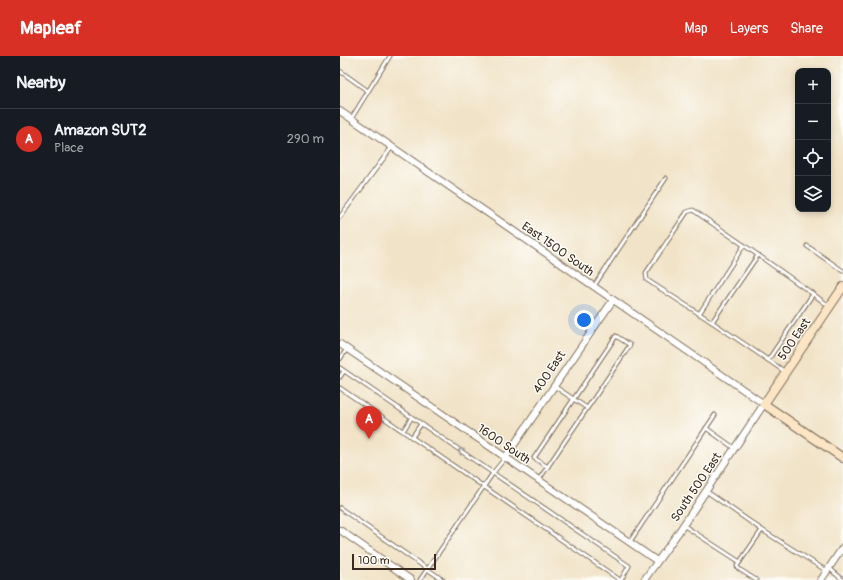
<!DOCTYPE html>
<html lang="en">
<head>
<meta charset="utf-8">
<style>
	:root { --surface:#171b24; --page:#20242c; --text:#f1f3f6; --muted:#9ea1a6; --line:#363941; --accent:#d93025 }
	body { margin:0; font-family:Pangolin,sans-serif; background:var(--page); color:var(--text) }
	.controls { position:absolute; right:12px; top:12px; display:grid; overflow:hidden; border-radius:8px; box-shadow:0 2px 6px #0003 }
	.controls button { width:36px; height:36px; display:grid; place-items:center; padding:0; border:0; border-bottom:1px solid var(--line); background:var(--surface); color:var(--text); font:20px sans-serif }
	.scale { position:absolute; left:12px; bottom:10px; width:84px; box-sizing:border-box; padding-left:4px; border:2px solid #3b2a1e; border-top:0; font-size:11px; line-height:14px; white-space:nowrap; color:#3b2a1e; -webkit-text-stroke:3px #fdfcf7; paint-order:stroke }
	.you { position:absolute; left:244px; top:264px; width:14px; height:14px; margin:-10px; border:3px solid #fff; border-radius:50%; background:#1a73e8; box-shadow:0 0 0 6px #1a73e833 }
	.badge { display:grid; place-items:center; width:26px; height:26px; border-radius:50%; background:var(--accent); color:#fff; font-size:13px; font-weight:700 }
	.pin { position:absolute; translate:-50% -33px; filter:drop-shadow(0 1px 2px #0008) }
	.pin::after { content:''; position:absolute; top:21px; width:14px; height:12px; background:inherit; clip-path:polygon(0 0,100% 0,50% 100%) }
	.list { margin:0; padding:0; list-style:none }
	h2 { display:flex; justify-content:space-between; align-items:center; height:52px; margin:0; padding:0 16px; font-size:17px }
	h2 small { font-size:13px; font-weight:400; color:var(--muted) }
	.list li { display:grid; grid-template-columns:26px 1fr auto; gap:12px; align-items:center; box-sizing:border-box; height:60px; padding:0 16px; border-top:1px solid var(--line) }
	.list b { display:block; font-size:15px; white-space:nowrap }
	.list p { margin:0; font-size:13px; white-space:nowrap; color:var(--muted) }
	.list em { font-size:13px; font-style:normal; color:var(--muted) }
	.icon { flex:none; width:22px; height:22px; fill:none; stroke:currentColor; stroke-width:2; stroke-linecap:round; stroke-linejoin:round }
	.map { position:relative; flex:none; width:503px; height:524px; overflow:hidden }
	header { display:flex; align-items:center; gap:24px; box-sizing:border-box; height:56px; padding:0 20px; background:var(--accent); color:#fff }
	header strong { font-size:19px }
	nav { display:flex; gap:22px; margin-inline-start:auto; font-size:14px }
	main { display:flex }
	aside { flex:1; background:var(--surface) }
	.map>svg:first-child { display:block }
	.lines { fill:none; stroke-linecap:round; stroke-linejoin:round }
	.lane-casing { stroke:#7b6b59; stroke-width:5 }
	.street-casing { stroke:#7b6b59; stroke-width:8 }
	.secondary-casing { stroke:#7b6b59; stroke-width:10 }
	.lane { stroke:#fff; stroke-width:3 }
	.street { stroke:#fff; stroke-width:6 }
	.secondary { stroke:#fce5c4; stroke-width:8 }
	.oneway { stroke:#a79f9a }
	.labels { text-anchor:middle; stroke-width:3; stroke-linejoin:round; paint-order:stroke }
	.street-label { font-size:12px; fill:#3b2a1e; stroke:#fdfcf7 }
</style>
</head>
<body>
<header>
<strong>Mapleaf</strong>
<nav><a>Map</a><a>Layers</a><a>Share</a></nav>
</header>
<main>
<aside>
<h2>Nearby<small></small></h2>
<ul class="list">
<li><span class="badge">A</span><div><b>Amazon SUT2</b><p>Place</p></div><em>290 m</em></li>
</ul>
</aside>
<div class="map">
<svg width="503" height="524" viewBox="0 0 503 524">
	<rect width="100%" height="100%" fill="#fdfcf7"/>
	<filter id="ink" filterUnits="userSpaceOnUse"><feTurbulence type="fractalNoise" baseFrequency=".025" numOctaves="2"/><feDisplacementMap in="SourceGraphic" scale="8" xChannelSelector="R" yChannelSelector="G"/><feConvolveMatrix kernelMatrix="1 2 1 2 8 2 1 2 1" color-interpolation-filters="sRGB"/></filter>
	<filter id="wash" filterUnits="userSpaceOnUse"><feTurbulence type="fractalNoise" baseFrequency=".012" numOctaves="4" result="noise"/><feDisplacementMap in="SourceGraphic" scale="16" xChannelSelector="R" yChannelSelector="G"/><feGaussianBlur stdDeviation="0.9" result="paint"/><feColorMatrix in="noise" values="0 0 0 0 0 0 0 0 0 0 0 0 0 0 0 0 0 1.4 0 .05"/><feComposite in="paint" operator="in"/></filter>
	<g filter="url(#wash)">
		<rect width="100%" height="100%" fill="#f1e3c7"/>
	</g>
	<g filter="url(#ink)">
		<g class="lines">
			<defs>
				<g id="lane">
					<polyline points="0,15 28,35"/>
					<polyline points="11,63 50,0"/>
					<polyline points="0,161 52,91"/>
					<polyline points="467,190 503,215"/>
					<polyline points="254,230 326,122"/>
					<polyline points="359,258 404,189"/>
					<polyline points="372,266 307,224 306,217 347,156 353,154 418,199"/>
					<polyline points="0,303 7,293"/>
					<polyline points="428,304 372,266 418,199 473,238"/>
					<polyline points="0,312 153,417 165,402"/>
					<polyline points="444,315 428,304 473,238 489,250"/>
					<polyline points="0,321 4,315"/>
					<polyline points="214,330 247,352"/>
					<polyline points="0,332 280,524"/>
					<polyline points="366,372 394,392"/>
					<polyline points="63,375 72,361"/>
					<polyline points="72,381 81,368"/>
					<polyline points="198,425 290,289 276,280 194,402 208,411"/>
					<polyline points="366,435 422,474"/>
					<polyline points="0,452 103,524"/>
					<polyline points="343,469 400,506"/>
					<polyline points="289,487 375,359"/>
					<polyline points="489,512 503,524"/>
					<polyline points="80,524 153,417 289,510 281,524"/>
					<polyline points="416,524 399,513 397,510 422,474 487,515"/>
				</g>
				<g id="street">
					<polyline points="0,55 424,348 338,477 304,524"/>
					<polyline points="0,288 317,505"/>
					<polyline points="165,402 273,244"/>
					<polyline points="0,474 71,524"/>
					<polyline points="481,524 503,491"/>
				</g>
				<polyline id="secondary" points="503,231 424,348 503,402"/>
			</defs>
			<use href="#lane" class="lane-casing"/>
			<use href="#street" class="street-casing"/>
			<use href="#secondary" class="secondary-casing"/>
			<use href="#lane" class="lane"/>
			<use href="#street" class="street"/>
			<use href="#secondary" class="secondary"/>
		</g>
		<defs><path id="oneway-chevron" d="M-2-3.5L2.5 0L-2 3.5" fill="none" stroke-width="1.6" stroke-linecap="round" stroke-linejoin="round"/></defs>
		<use class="oneway" href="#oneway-chevron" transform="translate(121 395) rotate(-146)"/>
	</g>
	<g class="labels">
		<g class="street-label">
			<text transform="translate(218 193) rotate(35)" y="4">East 1500 South</text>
			<text transform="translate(454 283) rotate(-56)" y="4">500 East</text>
			<text transform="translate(209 316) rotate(-56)" y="4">400 East</text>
			<text transform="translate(164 388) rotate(34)" y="4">1600 South</text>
			<text transform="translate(356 431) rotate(-56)" y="4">South 500 East</text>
		</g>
	</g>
</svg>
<div class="controls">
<button>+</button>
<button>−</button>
<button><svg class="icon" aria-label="locate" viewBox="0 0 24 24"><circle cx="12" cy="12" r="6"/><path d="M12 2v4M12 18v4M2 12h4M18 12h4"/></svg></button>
<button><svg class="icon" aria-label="layers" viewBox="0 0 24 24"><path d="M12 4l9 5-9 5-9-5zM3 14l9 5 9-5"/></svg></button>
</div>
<div class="scale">100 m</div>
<div class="you"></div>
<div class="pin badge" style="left:29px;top:383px">A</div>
</div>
</main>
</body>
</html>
